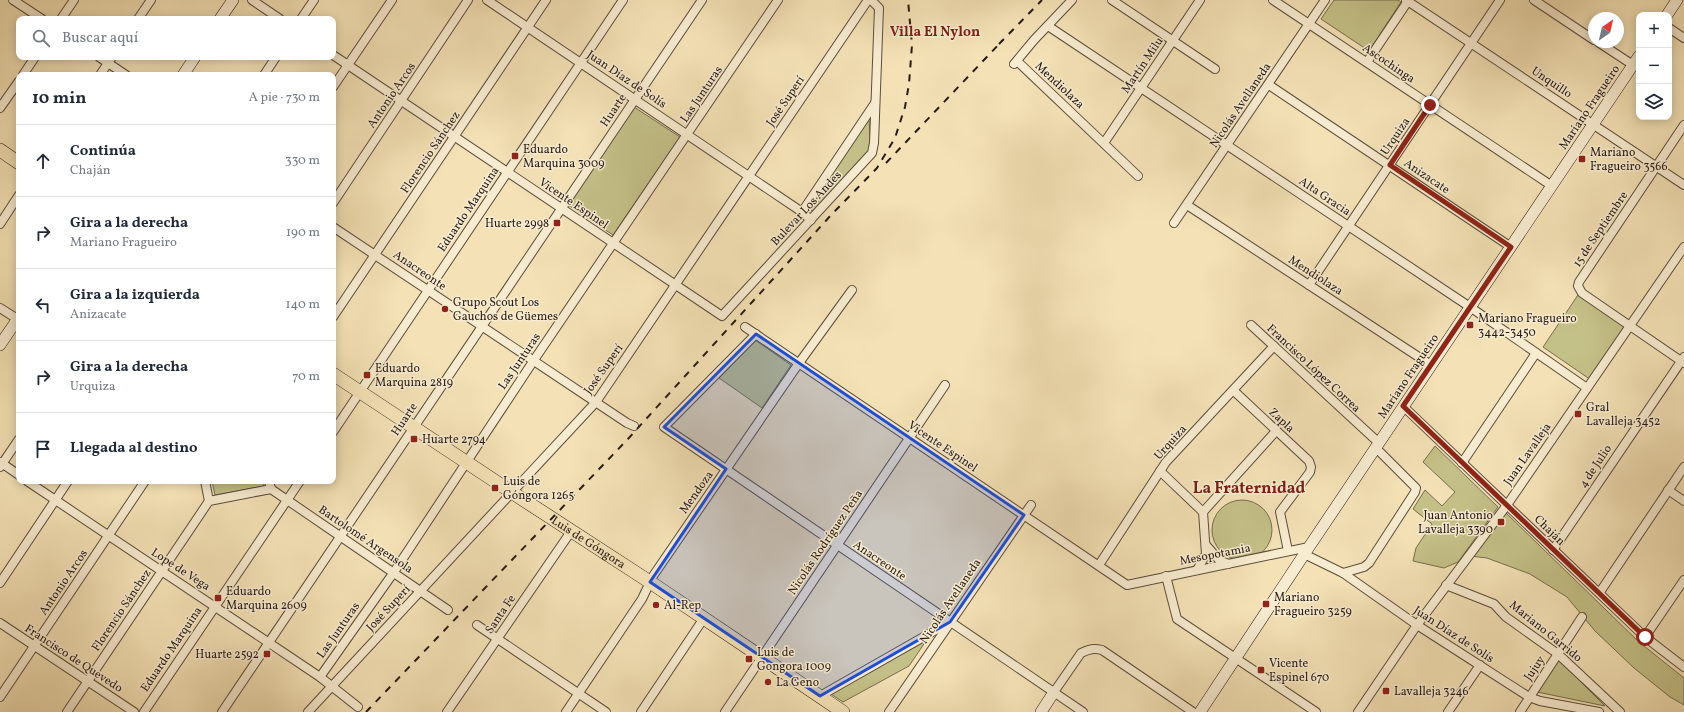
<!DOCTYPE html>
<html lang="es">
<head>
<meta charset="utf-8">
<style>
	:root { --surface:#fff; --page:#f6f6f7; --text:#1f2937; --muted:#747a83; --line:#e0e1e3 }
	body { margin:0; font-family:Vollkorn,serif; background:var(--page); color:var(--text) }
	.controls { position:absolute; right:12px; top:12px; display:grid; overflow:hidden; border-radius:8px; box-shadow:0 2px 10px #0003 }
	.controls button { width:36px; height:36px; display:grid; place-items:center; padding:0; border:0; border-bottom:1px solid var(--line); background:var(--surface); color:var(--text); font:20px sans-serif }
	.compass { position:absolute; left:1588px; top:12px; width:36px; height:36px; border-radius:50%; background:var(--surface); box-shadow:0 2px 10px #0003; rotate:34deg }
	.stop { position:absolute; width:12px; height:12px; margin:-9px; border:3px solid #8f2418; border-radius:50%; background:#fff }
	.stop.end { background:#8f2418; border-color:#fff; box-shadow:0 1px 4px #0008 }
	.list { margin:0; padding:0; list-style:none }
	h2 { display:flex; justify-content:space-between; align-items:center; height:52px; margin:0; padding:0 16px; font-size:17px }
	h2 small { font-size:13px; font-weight:400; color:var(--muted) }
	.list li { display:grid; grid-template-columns:26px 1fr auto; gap:12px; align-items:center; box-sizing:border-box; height:72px; padding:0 16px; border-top:1px solid var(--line) }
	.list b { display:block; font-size:15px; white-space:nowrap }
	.list p { margin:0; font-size:13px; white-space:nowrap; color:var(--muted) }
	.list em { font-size:13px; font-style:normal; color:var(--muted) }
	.icon { flex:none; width:22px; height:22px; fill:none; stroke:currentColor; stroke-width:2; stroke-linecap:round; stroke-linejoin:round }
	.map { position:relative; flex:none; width:1684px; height:712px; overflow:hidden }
	.search { position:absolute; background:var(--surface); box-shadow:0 2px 10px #0003; left:16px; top:16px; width:320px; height:44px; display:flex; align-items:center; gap:10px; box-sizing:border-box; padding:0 14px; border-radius:8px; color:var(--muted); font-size:15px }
	.panel { position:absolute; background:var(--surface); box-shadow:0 2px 10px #0003; left:16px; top:72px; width:320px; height:412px; border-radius:8px }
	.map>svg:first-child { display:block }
	.green { fill:#c4c188; stroke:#766e4e }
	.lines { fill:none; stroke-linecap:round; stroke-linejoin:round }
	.street-casing { stroke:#5a4d3c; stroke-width:10 }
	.secondary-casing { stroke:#271b14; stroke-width:12 }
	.primary-casing { stroke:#271b14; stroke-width:14 }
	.street { stroke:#f8ecd0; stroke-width:8 }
	.secondary { stroke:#f8ecd0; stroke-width:11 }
	.primary { stroke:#f4e2b6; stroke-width:13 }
	.rail { stroke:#271b14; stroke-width:2; stroke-dasharray:7 7; stroke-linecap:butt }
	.route { stroke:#8f2418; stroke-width:5 }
	.marked { fill:#1d4ed8; fill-opacity:0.2; stroke:#1d4ed8; stroke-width:3; stroke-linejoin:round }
	.poi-dot { fill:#8f2418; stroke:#f8ecd0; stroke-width:1.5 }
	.labels { text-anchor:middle; stroke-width:3; stroke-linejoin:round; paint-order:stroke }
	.street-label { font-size:12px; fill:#271b14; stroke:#f8ecd0 }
	.poi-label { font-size:12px; fill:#271b14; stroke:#f8ecd0; text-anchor:start }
	.quarter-label { font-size:14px; font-weight:bold; fill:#7a1f14; stroke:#f8ecd0 }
	.district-label { font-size:16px; font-weight:bold; fill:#7a1f14; stroke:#f8ecd0 }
</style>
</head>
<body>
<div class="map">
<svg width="1684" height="712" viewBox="0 0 1684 712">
	<rect width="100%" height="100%" fill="#f4e2b6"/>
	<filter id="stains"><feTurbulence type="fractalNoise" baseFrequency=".005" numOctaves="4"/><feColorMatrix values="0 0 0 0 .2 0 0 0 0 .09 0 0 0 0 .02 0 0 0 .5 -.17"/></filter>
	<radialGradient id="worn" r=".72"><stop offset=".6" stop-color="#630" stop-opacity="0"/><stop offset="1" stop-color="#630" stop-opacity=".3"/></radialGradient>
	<g class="green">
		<polygon points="1334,0 1398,0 1401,2 1369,51 1321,19"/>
		<polygon points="634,107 680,137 613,235 568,205"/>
		<polygon points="869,119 871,153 814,211 810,210 811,205"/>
		<polygon points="1578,295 1626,328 1591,380 1543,347"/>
		<polygon points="755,340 791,365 762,408 719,378"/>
		<polygon points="1435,446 1498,507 1458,562 1444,568 1413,561 1416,548 1432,524 1413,509 1425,490 1442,506 1455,492 1423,462"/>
		<polygon points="212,481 263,481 264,486 215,495"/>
		<circle cx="1242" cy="530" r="30"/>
		<polygon points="1505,512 1639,642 1684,678 1684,705 1670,697 1634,668 1595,631 1567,597 1530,574 1487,558 1471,556"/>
		<polygon points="926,641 909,666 843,702 831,694"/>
		<polygon points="1559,660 1605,706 1537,692"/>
	</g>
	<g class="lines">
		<defs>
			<g id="street">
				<polyline points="13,0 42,19"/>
				<polyline points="252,0 280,19"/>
				<polyline points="487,0 802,212 811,220"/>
				<polyline points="1112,0 1215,69"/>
				<polyline points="1273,0 1552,186"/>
				<polyline points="1406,0 1684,185"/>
				<polyline points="1534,0 1594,40"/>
				<polyline points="61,19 74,0"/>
				<polyline points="138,19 151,0"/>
				<polyline points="301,19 314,0"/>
				<polyline points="1048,26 1470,307 1587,388"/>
				<polyline points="1669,28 1684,38"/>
				<polyline points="1598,42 1633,65"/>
				<polyline points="333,55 722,316 872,153 874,143 879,8 871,0"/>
				<polyline points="99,57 126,75"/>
				<polyline points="1017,61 1138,176"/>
				<polyline points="1367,62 1408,1"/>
				<polyline points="1014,64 1034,40 1072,0"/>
				<polyline points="23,75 35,57"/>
				<polyline points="100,75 112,57"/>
				<polyline points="264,75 276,57"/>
				<polyline points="1269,85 1511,247"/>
				<polyline points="333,87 392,0"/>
				<polyline points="0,108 19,81"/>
				<polyline points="1684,125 1579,282 1578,286 1582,293 1684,363"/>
				<polyline points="1104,143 1200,0"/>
				<polyline points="333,203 468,0"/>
				<polyline points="1187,205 1431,365"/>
				<polyline points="802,212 875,103"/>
				<polyline points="1174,223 1325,0"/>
				<polyline points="0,224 19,195"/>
				<polyline points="333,227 627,423 634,426"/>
				<polyline points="1309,285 1500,0"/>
				<polyline points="0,308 19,320"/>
				<polyline points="333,317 546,0"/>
				<polyline points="1251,325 1379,443"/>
				<polyline points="745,327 1127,585 1309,547"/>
				<polyline points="756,334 664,427 1083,712"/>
				<polyline points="1234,391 1309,461 1311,467 1310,472 1280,512 1288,551"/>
				<polyline points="1403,406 1645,637 1684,667"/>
				<polyline points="333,432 623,0"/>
				<polyline points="0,462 19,475"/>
				<polyline points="1462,463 1536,353"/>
				<polyline points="0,467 19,439"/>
				<polyline points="1160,471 1203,512 1206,554 1197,570"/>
				<polyline points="27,481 320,677 358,707"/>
				<polyline points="205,481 209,501"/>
				<polyline points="269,481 271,489"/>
				<polyline points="271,489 448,610"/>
				<polyline points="1668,490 1684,501"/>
				<polyline points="1203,512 1276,431"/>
				<polyline points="1206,545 1219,560 1228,564"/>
				<polyline points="1553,550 1684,357"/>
				<polyline points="1304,554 1343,573 1417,625 1529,697 1540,701 1599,712"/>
				<polyline points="1099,565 1166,462 1274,346"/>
				<polyline points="1343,573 1364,567 1369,563 1415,492 1416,488 1380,452"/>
				<polyline points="1166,576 1177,619 1316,712"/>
				<polyline points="0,583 68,481"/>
				<polyline points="1446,585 1494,604 1506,617 1558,654 1620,712"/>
				<polyline points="1600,592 1684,467"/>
				<polyline points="0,623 134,712"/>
				<polyline points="477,625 606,712"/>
				<polyline points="1645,637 1684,580"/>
				<polyline points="320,677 394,572 534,360 778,0"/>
				<path d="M1054 692 1081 653C1089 649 1094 648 1102 650L1193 712"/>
				<polyline points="820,696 948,623"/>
				<polyline points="0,697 145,481"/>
				<polyline points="67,712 209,501 271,489"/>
				<polyline points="144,712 300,481"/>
				<polyline points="222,712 702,0"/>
				<polyline points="308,712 596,402 868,0"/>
				<polyline points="447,712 572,530"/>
				<polyline points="566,712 642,599 653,576 799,363 852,290"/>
				<polyline points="641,712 704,618"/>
				<polyline points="725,712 945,385"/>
				<polyline points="889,712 1031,505"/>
				<polyline points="1358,712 1417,625 1507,505 1684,247"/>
				<polyline points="1448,712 1480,665"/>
				<polyline points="1520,712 1582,617"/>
			</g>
			<g id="secondary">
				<polyline points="1667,15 1677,0"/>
				<polyline points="220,19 233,0"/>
				<polyline points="183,75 195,57"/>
				<polyline points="0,345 19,317"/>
				<polyline points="1041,712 1054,692"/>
				<polyline points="1200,712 1309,547 1639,56"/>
			</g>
			<g id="primary">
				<polyline points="0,150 19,163"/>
				<path id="s1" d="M333 374 513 493 650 582 843 712"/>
			</g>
		</defs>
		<use href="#street" class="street-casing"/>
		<use href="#secondary" class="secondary-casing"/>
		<use href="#primary" class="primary-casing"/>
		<use href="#street" class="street"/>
		<use href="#secondary" class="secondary"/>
		<use href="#primary" class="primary"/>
		<g class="rail">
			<polyline points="999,44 1042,0"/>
			<polyline points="886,163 1002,41"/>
			<polyline points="366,712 627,440 832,214 877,168 895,138 905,107 909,84 912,45 908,0"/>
		</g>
	</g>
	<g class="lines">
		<polyline class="route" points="1430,105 1390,165 1511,247 1403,406 1645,637"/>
	</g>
	<path class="marked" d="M756 334 1024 515 950 622 820 696 650 582 726 469 664 427Z"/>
	<g class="poi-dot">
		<rect x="511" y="152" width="8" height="8" rx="2"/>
		<rect x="1578" y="155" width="8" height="8" rx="2"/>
		<rect x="553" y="219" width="8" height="8" rx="2"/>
		<circle cx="445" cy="309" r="4"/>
		<rect x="1466" y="321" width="8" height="8" rx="2"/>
		<rect x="363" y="371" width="8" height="8" rx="2"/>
		<rect x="1574" y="410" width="8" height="8" rx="2"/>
		<rect x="410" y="435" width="8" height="8" rx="2"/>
		<rect x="491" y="484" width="8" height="8" rx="2"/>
		<rect x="1497" y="518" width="8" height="8" rx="2"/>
		<rect x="214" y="594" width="8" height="8" rx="2"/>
		<rect x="1262" y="600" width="8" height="8" rx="2"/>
		<circle cx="656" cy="605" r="4"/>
		<rect x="263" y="650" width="8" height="8" rx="2"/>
		<rect x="745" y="655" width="8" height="8" rx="2"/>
		<rect x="1257" y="666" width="8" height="8" rx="2"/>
		<circle cx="768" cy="682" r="4"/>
		<rect x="1382" y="687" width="8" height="8" rx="2"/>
	</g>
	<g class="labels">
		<g class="street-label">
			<text transform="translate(1389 63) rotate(34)" y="4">Ascochinga</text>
			<text transform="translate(1142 65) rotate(-56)" y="4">Martín Milu</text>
			<text transform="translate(627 79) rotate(34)" y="4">Juan Díaz de Solís</text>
			<text transform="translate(1552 82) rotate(34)" y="4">Unquillo</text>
			<text transform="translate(1060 85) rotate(43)" y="4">Mendiolaza</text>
			<text transform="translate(701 94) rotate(-56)" y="4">Las Junturas</text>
			<text transform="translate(391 95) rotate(-56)" y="4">Antonio Arcos</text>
			<text transform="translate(785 101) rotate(-56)" y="4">José Superí</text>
			<text transform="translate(1240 105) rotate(-56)" y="4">Nicolás Avellaneda</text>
			<text transform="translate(1589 107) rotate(-56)" y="4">Mariano Fragueiro</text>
			<text transform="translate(613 110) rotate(-56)" y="4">Huarte</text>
			<text transform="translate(1395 136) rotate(-56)" y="4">Urquiza</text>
			<text transform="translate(430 152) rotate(-56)" y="4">Florencio Sánchez</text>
			<text transform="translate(1427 176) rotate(34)" y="4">Anizacate</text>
			<text transform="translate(1325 196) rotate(34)" y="4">Alta Gracia</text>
			<text transform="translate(574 203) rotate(34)" y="4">Vicente Espinel</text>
			<text transform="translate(806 208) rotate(-47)" y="4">Bulevar Los Andes</text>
			<text transform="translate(468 209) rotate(-56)" y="4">Eduardo Marquina</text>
			<text transform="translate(1600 229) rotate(-56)" y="4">15 de Septiembre</text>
			<text transform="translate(420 270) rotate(34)" y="4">Anacreonte</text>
			<text transform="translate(1316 275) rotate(33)" y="4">Mendiolaza</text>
			<text transform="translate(519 361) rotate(-56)" y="4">Las Junturas</text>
			<text transform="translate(1314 368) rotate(43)" y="4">Francisco López Correa</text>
			<text transform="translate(603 369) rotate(-55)" y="4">José Superí</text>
			<text transform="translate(1408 376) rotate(-56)" y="4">Mariano Fragueiro</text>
			<text transform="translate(404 419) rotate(-56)" y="4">Huarte</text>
			<text transform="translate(1282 420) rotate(43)" y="4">Zapla</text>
			<text transform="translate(1170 442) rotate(-48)" y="4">Urquiza</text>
			<text transform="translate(943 446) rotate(34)" y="4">Vicente Espinel</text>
			<text transform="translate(1527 454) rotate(-55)" y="4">Juan Lavalleja</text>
			<text transform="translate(1595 466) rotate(-56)" y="4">4 de Julio</text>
			<text transform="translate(696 492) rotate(-55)" y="4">Mendoza</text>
			<text transform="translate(1550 530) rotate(44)" y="4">Chaján</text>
			<text transform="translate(366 539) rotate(34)" y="4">Bartolomé Argensola</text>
			<text dy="4" stroke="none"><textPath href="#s1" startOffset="306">Luis de Góngora</textPath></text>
			<text transform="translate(825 542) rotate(-56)" y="4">Nicolás Rodríguez Peña</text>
			<text transform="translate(1215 554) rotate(-11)" y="4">Mesopotamia</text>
			<text transform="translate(880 560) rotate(34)" y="4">Anacreonte</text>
			<text transform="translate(181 569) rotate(33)" y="4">Lope de Vega</text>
			<text transform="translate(63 582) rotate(-56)" y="4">Antonio Arcos</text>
			<text transform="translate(950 601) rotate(-56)" y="4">Nicolás Avellaneda</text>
			<text transform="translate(388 608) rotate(-47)" y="4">José Superí</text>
			<text transform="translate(121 610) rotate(-56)" y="4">Florencio Sánchez</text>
			<text transform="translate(500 614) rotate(-56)" y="4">Santa Fe</text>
			<text transform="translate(338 630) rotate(-55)" y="4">Las Junturas</text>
			<text transform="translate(1546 631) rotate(39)" y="4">Mariano Garrido</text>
			<text transform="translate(1454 634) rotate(33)" y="4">Juan Díaz de Solís</text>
			<text transform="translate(171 649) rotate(-56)" y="4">Eduardo Marquina</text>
			<text transform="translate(74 658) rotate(33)" y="4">Francisco de Quevedo</text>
			<text transform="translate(1534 668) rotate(-56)" y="4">Jujuy</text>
		</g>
		<g class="poi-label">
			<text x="523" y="153">Eduardo<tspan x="523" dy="14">Marquina 3009</tspan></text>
			<text x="1590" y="156">Mariano<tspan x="1590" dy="14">Fragueiro 3566</tspan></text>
			<text x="549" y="227" text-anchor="end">Huarte 2998</text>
			<text x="453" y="306">Grupo Scout Los<tspan x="453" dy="14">Gauchos de Güemes</tspan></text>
			<text x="1478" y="322">Mariano Fragueiro<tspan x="1478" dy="14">3442-3450</tspan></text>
			<text x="375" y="372">Eduardo<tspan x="375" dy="14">Marquina 2819</tspan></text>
			<text x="1586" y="411">Gral<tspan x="1586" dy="14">Lavalleja 3452</tspan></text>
			<text x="422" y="443">Huarte 2794</text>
			<text x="503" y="485">Luis de<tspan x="503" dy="14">Góngora 1265</tspan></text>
			<text x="1493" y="519" text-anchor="end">Juan Antonio<tspan x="1493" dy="14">Lavalleja 3390</tspan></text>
			<text x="226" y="595">Eduardo<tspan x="226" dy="14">Marquina 2609</tspan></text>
			<text x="1274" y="601">Mariano<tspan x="1274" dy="14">Fragueiro 3259</tspan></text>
			<text x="664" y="609">Al-Rep</text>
			<text x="757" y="656">Luis de<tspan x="757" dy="14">Gongora 1009</tspan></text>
			<text x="259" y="658" text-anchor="end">Huarte 2592</text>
			<text x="1269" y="667">Vicente<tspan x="1269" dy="14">Espinel 670</tspan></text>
			<text x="776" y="686">La Geno</text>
			<text x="1394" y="695">Lavalleja 3246</text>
		</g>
		<g class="quarter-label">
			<text x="935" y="36">Villa El Nylon</text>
		</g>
		<g class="district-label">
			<text x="1249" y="493">La Fraternidad</text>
		</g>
	</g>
	<rect width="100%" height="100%" filter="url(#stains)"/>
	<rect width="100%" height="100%" fill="url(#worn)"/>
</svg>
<div class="controls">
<button>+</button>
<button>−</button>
<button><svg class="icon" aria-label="layers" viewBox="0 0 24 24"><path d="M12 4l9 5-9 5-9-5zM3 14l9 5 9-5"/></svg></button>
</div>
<svg class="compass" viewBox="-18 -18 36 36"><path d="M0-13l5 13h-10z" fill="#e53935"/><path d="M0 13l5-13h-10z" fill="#747a83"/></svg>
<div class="stop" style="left:1645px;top:637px"></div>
<div class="stop end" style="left:1430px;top:105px"></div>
<div class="search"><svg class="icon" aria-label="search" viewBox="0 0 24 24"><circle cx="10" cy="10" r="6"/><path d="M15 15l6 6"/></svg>Buscar aquí</div>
<section class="panel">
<h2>10 min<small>A pie · 730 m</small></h2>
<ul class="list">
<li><svg class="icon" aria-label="ahead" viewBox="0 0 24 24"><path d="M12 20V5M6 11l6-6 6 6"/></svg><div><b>Continúa</b><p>Chaján</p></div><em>330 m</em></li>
<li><svg class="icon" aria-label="right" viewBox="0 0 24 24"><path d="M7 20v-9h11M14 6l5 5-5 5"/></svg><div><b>Gira a la derecha</b><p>Mariano Fragueiro</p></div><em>190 m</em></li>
<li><svg class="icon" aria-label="left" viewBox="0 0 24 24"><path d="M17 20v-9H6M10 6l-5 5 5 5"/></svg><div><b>Gira a la izquierda</b><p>Anizacate</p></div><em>140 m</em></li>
<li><svg class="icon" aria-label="right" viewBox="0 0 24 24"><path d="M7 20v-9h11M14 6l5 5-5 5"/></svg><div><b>Gira a la derecha</b><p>Urquiza</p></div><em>70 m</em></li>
<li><svg class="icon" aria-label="arrive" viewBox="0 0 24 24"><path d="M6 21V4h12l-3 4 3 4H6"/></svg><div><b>Llegada al destino</b></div></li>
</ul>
</section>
</div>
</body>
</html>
